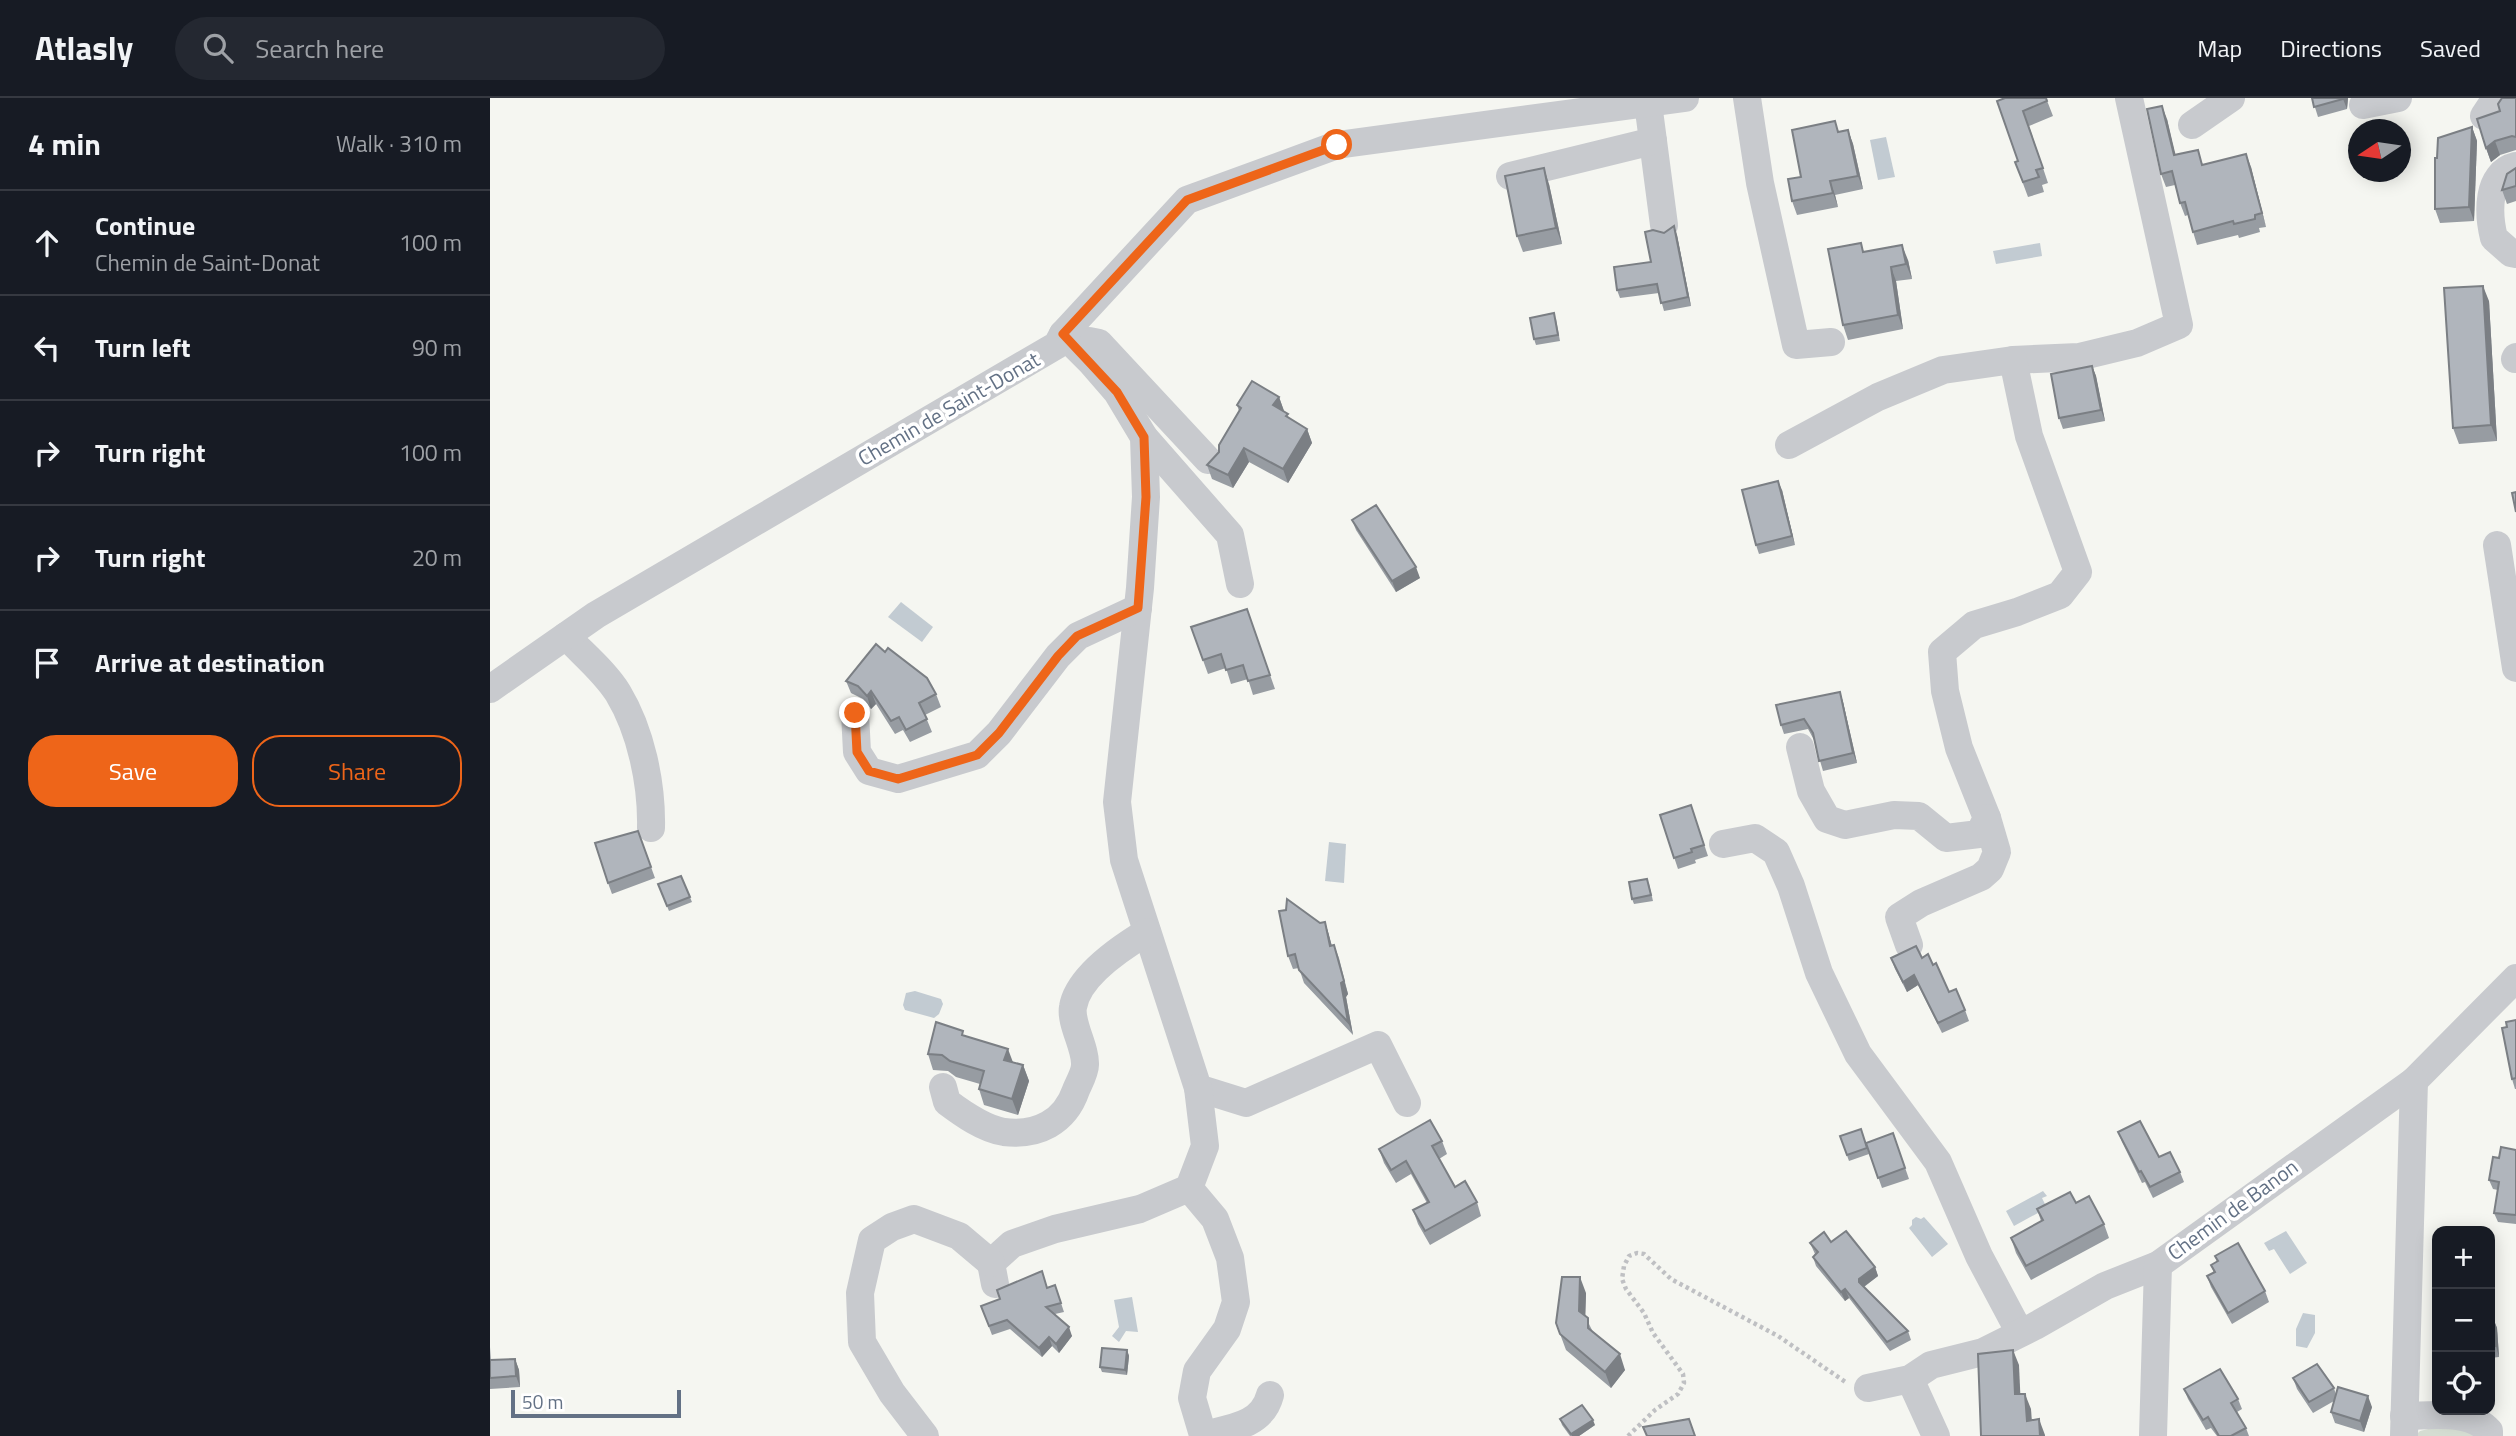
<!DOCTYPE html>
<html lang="en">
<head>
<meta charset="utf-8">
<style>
	:root { --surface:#171b24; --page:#242831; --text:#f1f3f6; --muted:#9ea1a6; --line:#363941; --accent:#ee6519 }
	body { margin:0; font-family:"Titillium Web",sans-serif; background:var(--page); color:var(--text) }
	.controls { position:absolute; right:21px; bottom:21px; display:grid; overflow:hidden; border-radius:14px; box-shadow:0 4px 18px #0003 }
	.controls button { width:63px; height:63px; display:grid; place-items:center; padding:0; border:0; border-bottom:2px solid var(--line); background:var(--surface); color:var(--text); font:35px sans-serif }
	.compass { position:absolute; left:1858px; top:21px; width:63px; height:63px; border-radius:50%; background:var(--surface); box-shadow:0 4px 18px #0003; rotate:257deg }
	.scale { position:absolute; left:21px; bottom:18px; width:170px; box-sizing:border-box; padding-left:7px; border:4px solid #637185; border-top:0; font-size:19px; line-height:24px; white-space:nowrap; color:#637185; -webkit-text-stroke:5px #fff; paint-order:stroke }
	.stop { position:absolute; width:21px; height:21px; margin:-16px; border:5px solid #ee6519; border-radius:50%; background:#fff }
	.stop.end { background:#ee6519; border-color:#fff; box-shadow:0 2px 7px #0008 }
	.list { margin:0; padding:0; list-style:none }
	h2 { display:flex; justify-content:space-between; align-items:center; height:91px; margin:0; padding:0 28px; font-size:30px }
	h2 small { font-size:23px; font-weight:400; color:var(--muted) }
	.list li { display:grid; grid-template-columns:46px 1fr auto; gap:21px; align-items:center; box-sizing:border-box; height:105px; padding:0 28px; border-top:2px solid var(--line) }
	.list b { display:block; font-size:26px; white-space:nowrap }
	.list p { margin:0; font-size:23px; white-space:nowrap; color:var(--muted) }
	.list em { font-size:23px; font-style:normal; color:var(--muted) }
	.actions { display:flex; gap:14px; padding:21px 28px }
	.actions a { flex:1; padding:16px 0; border:2px solid var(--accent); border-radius:28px; text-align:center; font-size:24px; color:var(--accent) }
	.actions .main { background:var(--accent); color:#fff }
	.icon { flex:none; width:38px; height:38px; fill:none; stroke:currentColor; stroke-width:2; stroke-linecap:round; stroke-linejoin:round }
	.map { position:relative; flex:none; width:2026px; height:1338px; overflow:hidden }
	header { display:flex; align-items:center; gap:42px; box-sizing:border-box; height:98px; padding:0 35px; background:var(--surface); border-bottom:2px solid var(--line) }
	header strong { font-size:33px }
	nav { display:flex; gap:38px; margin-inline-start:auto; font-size:24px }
	.search { width:490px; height:63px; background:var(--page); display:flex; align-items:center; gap:18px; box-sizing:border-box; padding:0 24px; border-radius:38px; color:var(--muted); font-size:26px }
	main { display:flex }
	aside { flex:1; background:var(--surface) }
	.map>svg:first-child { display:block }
	.green { fill:#d5ddd2 }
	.water { fill:#c2cbd2 }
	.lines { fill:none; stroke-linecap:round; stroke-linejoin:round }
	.path { stroke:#bfc0c3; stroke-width:4.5; stroke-dasharray:3.5 3.5; stroke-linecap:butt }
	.minor { stroke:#c8cace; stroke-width:28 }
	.wall { fill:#979ca2 }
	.shaded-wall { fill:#7b7f84 }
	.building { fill:#b0b5bc; stroke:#7b7f84; stroke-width:2 }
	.route { stroke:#ee6519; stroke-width:9 }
	.labels { text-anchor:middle; stroke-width:7; stroke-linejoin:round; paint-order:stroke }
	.street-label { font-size:21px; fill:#637185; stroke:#fff }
</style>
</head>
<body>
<header>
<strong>Atlasly</strong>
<div class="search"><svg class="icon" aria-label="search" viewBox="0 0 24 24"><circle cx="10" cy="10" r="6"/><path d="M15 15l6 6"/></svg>Search here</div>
<nav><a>Map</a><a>Directions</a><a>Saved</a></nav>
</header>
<main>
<aside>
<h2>4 min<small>Walk · 310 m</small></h2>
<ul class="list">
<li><svg class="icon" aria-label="ahead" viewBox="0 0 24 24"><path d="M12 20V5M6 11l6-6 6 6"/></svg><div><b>Continue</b><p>Chemin de Saint-Donat</p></div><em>100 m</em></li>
<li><svg class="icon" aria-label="left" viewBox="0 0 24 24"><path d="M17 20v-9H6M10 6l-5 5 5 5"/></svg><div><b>Turn left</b></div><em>90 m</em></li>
<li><svg class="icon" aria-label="right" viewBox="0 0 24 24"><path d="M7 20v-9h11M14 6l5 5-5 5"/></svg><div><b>Turn right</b></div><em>100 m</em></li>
<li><svg class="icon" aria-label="right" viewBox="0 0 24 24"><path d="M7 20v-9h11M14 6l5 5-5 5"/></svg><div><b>Turn right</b></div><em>20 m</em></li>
<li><svg class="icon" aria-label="arrive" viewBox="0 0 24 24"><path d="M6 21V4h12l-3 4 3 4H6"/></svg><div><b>Arrive at destination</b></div></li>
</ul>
<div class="actions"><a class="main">Save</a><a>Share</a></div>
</aside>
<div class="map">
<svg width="2026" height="1338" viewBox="0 0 2026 1338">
	<rect width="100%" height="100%" fill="#f5f6f1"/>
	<polygon class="green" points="1942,1330 1978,1331 1987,1338 1925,1338 1930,1333"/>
	<g class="water">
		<polygon points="1396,39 1405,79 1388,82 1380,42"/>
		<polygon points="1550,145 1552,158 1506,166 1503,153"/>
		<polygon points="411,504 443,529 432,544 398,519"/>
		<polygon points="839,744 856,746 854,785 835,783"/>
		<polygon points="425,893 451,901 453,906 449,916 444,920 415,912 413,907 416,895"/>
		<polygon points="1553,1093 1557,1098 1552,1100 1557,1110 1524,1128 1516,1113"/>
		<polygon points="1426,1119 1431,1121 1434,1119 1458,1146 1442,1159 1419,1130 1422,1127 1422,1122"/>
		<polygon points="1796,1133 1817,1165 1800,1176 1784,1151 1779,1153 1774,1145"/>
		<polygon points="642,1199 648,1234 636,1233 629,1244 622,1238 629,1229 624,1202"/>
		<polygon points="1813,1215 1825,1217 1825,1235 1817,1250 1806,1248 1806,1231"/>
	</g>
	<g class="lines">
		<polyline class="path" points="1138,1338 1165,1312 1188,1296 1194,1285 1193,1276 1163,1235 1154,1215 1136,1191 1132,1181 1134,1168 1139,1158 1147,1155 1154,1156 1181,1181 1288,1238 1357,1285"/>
		<g class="minor">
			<polyline points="1257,0 1270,85 1306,247 1341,244"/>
			<polyline points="1873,7 1908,0"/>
			<polyline points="1994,18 2006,0"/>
			<polyline points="1702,27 1741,0"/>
			<polyline points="1163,43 1174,127"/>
			<path d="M2026 68C1996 75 1998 116 2004 140L2021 155 2026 156"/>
			<polyline points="1020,78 1163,43 1158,5"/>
			<polyline points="573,236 601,264 627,294 654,339 656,399 650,490 627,704 634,762 708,990 756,1005 888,947 917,1005"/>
			<polyline points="599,243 609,245 718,362"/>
			<polyline points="2025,261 2026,259"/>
			<polyline points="1523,262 1589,259 1647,245 1689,227 1639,0"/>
			<polyline points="654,339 740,437 750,486"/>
			<polyline points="1299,347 1388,299 1453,272 1523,262 1539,338 1588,474 1570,497 1527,514 1484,527 1452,554 1455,593 1469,650 1497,720 1489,736 1456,740 1429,718 1404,717 1355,727 1337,721 1321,693 1310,649"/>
			<polyline points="2007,447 2026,570"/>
			<path d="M76 538C93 556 115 574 128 595 151 633 162 686 161 730"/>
			<polyline points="0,591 106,517 567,247 573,236 697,102 847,47 1195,0"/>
			<polyline points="365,615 367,654 379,673 408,681 487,657 509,635 568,558 588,538 648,510"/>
			<polyline points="1233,746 1265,740 1286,754 1301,788 1329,875 1368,956 1448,1064 1489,1158 1530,1235"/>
			<polyline points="1419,847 1409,819 1431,805 1491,779 1500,771 1507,754 1497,720"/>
			<path d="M453 989 457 1004C473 1016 494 1031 514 1034 548 1038 575 1024 586 992 589 985 595 974 595 967 596 950 580 925 583 909 588 878 632 849 657 834"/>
			<path d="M699 1090 725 1121 740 1160 746 1204 737 1231 707 1273 702 1300 713 1337C740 1330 772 1328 780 1297"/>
			<polyline points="505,1186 501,1165 522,1146 565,1131 650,1111 699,1090 715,1048 708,990"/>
			<polyline points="1420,1281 1446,1338"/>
			<polyline points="1378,1290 1420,1281 1441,1267 1493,1254 1545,1228 1615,1188 1668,1167 1924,983 2026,880"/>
			<path d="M1914 1318C1941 1318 1979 1311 1999 1333V1338"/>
			<polyline points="435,1338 402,1295 372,1244 370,1195 382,1142 402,1129 424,1121 469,1138 501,1165"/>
			<polyline points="1663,1338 1668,1167"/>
			<polyline points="1914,1338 1924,983"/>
		</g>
	</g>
	<g class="wall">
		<polygon points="1556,0 1563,18 1539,28 1558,85 1552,87 1554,94 1538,99 1525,64 1528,63 1507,3"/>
		<polygon points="1822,0 1858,0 1857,11 1828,19"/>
		<polygon points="2026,0 2026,52 2010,57 2001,64 1996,50 2010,13"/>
		<polygon points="1677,21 1685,57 1713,67 1761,69 1776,129 1769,130 1770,134 1749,140 1748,137 1707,147 1698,117 1695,118 1690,105 1685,87 1676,89 1671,76"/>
		<polygon points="1982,29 1987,43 1984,123 1950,125 1945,111 1947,60"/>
		<polygon points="1358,32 1363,46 1373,91 1345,97 1348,109 1307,117 1302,103 1311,79 1349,34"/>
		<polygon points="1910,53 1915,69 1910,71"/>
		<polygon points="2026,70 2026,103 2017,106 2012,92"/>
		<polygon points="1882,74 1905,74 1885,82"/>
		<polygon points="1059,86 1072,146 1033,154 1027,138"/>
		<polygon points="1187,137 1201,208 1174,213 1169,195 1130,200 1127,192 1161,164"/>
		<polygon points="1374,154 1418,162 1422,181 1406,183 1413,231 1358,242 1353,227"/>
		<polygon points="1999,203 2007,343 1969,346 1963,330"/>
		<polygon points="1066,221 1070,243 1046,247 1044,241"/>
		<polygon points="1602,268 1606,278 1615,323 1573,331 1569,320"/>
		<polygon points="789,299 794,313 800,321 817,331 822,345 798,385 759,364 743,390 722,381 717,367 729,354 749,313 747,307"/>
		<polygon points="1292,392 1305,447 1269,456 1266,447"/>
		<polygon points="862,422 930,480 906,494 866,432"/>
		<polygon points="757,511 785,591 763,597 758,581 741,586 736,570 718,576 701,529"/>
		<polygon points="356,583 446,596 451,609 435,617 442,634 420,644 413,632 405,636 386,606 381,611 373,601 361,595"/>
		<polygon points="1350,594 1353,604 1367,665 1333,673 1324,642 1318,631 1294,636 1291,627"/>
		<polygon points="1201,707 1218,758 1205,762 1206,765 1188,771 1170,717"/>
		<polygon points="148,733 165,780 122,796 118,785"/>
		<polygon points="191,778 202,804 179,813 168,786"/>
		<polygon points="1159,786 1163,803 1144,806 1142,801"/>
		<polygon points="835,824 842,848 844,847 849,860 858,896 856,899 863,937 814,885 809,870 803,871 798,858 830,825"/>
		<polygon points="1401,860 1432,860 1443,867 1459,894 1475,912 1479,923 1452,935 1428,887 1417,894 1405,871"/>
		<polygon points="2026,922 2026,991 2025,991 2022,981 2017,929"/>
		<polygon points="475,938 523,964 533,967 539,983 528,1017 494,1007 489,991 490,986 466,979 458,973 443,972 438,956"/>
		<polygon points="1628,1034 1690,1074 1694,1084 1663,1100 1655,1084 1652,1085 1632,1044"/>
		<polygon points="1403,1035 1419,1081 1392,1090 1378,1051 1379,1056 1359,1063 1350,1038 1376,1045"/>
		<polygon points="952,1043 957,1056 949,1061 965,1089 987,1104 991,1118 940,1147 928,1126 923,1112 937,1105 921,1076 906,1085 894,1065 889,1051"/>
		<polygon points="2026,1052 2026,1126 2008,1124 2004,1115 2008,1092 2003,1091 1999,1082 2009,1060"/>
		<polygon points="1586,1105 1614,1126 1619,1140 1541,1182 1526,1155 1521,1140 1551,1123 1547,1111"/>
		<polygon points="1341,1144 1385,1169 1388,1178 1374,1189 1418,1233 1421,1242 1400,1253 1359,1200 1355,1203 1326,1168 1323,1159 1325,1156 1320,1145"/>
		<polygon points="1725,1158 1775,1193 1779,1204 1742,1226 1721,1189 1717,1178 1724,1175 1721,1167 1727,1164"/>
		<polygon points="565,1187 574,1214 565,1216 582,1238 569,1255 562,1248 552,1259 520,1231 502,1237 491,1208"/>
		<polygon points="1096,1195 1095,1218 1103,1234 1135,1272 1121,1290 1076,1252 1066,1225"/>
		<polygon points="2000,1220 2003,1220 2007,1230 2009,1259 2000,1260"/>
		<polygon points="0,1249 1,1262 25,1261 29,1272 30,1289 0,1291"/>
		<polygon points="637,1252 639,1258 637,1277 612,1274 610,1269"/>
		<polygon points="1803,1280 1844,1290 1846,1297 1882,1309 1874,1334 1845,1325 1841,1314 1844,1303 1823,1315 1807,1291"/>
		<polygon points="1694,1291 1748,1301 1752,1311 1747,1314 1756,1330 1759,1338 1727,1338 1721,1330 1716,1332 1698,1301"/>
		<polygon points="1070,1321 1105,1327 1089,1338 1080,1338 1072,1327"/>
	</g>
	<g class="shaded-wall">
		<polygon points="1853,0 1858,0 1857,11 1853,1"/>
		<polygon points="1672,8 1677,21 1689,71 1684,57"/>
		<polygon points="1982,29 1987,43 1984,123 1979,109"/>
		<polygon points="1358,32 1363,46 1373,91 1368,78"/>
		<polygon points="2005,43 2010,57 2001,64 1996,50"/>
		<polygon points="1756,56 1761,69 1776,129 1772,115"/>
		<polygon points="1054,70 1059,86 1072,146 1066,130"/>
		<polygon points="1340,83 1345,97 1348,109 1343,95"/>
		<polygon points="1184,128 1187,137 1201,208 1198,199"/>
		<polygon points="1412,147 1418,162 1422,181 1416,166"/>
		<polygon points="1401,169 1406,183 1413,231 1408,217"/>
		<polygon points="1993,188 1999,203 2007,343 2001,327"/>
		<polygon points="1602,268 1606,278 1615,323 1611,312"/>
		<polygon points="789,299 794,313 783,307"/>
		<polygon points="817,331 822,345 798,385 793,371"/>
		<polygon points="754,350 759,364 743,390 738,377"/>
		<polygon points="1288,383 1292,392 1305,447 1302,438"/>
		<polygon points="926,469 930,480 906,494 902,483"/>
		<polygon points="381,593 386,606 381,611 377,598"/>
		<polygon points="1350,594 1353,604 1367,665 1363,655"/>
		<polygon points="835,824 839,837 845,861 840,848"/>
		<polygon points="844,847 858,896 856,899 863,937 858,924"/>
		<polygon points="1424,877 1428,887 1417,894 1413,884"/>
		<polygon points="518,951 524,967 514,962"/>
		<polygon points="533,967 539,983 528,1017 522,1001"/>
		<polygon points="1385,1169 1388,1178 1372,1190 1369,1184 1369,1181"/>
		<polygon points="1090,1179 1096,1195 1095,1229 1089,1213"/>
		<polygon points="1355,1191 1359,1200 1355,1203 1351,1194"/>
		<polygon points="2003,1220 2007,1230 2009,1259 2006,1248"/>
		<polygon points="579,1229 582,1238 569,1255 566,1246"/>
		<polygon points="559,1239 562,1248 552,1259 549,1250"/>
		<polygon points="637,1252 639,1258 637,1277 635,1272"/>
		<polygon points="1523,1252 1529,1267 1531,1311 1525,1296"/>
		<polygon points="1130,1256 1135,1272 1121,1290 1115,1274"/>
		<polygon points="25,1261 29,1272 30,1289 26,1278"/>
		<polygon points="1535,1296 1541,1311 1543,1338 1537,1323"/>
		<polygon points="1878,1298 1882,1309 1874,1334 1870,1323"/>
		<polygon points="1549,1321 1555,1337 1555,1338 1550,1338"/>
		<polygon points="1103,1322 1105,1327 1089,1338 1082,1338 1081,1336"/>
	</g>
	<g class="building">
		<polygon points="1515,0 1556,0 1557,3 1533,13 1553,70 1546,72 1549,79 1533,84 1525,64 1528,63 1507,3"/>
		<polygon points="1822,0 1853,0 1853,1 1824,9"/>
		<polygon points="2012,0 2026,0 2026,39 2022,38 2005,43 1996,50 1987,21 2010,13 2008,6"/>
		<polygon points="1672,8 1684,57 1708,52 1712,67 1756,56 1772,115 1765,117 1765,121 1744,126 1743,123 1703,134 1695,104 1690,105 1682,73 1671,76 1657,11"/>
		<polygon points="1345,23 1348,34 1358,32 1368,78 1340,83 1343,95 1302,103 1298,81 1311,79 1302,32"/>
		<polygon points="1982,29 1979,109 1945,111 1945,60 1947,60 1948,40"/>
		<polygon points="1054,70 1066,130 1027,138 1015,78"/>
		<polygon points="2026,70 2026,88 2012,92 2017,76"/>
		<polygon points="1184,128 1198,199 1171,205 1167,186 1127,192 1124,169 1161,164 1155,134 1163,132 1174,135"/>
		<polygon points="1371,145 1373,154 1412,147 1416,166 1401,169 1408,217 1353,227 1338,151"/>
		<polygon points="1993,188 2001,327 1963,330 1954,190"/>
		<polygon points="1064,215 1068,237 1044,241 1040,220"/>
		<polygon points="1602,268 1611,312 1569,320 1561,276"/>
		<polygon points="762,283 789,299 783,307 798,316 796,318 817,331 793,371 754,350 738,377 717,367 729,354 729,347 751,310 747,307"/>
		<polygon points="1288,383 1302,438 1266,447 1252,392"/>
		<polygon points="2026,394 2026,414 2022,395"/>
		<polygon points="886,407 926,469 902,483 862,422"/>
		<polygon points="757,511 780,577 758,583 753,567 736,572 731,556 713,562 701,529"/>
		<polygon points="386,546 395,554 398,550 437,580 446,596 429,605 437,621 416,632 409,619 401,623 381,593 377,598 368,588 356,583"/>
		<polygon points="1350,594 1363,655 1329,663 1323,635 1314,621 1291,627 1286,607"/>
		<polygon points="1201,707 1214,747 1201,751 1202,754 1184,760 1170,717"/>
		<polygon points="148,733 161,769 118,785 105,745"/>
		<polygon points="191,778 200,799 177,808 168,786"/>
		<polygon points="1157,781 1161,797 1142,801 1139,784"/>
		<polygon points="797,801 830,825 835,824 840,848 844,847 854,883 851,885 858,924 809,872 805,856 798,858 789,813 796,812"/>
		<polygon points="1426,848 1432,860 1438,856 1443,867 1446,865 1459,894 1466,891 1475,912 1448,925 1424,877 1413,884 1401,860"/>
		<polygon points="2026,922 2026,980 2022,981 2012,930 2017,929 2016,924"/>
		<polygon points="446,924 473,933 472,937 518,951 514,962 533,967 522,1001 489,991 494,973 460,963 452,957 438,956"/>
		<polygon points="940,1022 952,1043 942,1048 965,1089 975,1083 987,1104 935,1133 923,1112 939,1104 916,1063 901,1072 889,1051"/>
		<polygon points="1650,1023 1669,1059 1680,1054 1690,1074 1660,1089 1651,1073 1649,1074 1628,1034"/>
		<polygon points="1371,1031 1377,1050 1357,1057 1350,1038"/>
		<polygon points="1403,1035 1415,1070 1388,1080 1376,1045"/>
		<polygon points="2011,1049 2026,1052 2026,1117 2004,1115 2009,1084 1999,1082 2003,1059 2009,1060"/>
		<polygon points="1580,1094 1586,1105 1599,1098 1614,1126 1536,1168 1521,1140 1553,1122 1547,1111"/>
		<polygon points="1356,1133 1385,1169 1369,1181 1369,1184 1418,1233 1397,1244 1355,1191 1351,1194 1323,1159 1328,1154 1320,1145 1334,1134 1341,1144"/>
		<polygon points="1748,1145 1775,1193 1738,1215 1717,1178 1725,1174 1721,1167 1728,1163 1725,1158"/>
		<polygon points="552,1173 557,1190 565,1187 571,1205 556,1209 579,1229 566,1246 559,1239 549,1250 517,1222 499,1228 491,1208 510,1201 507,1192"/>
		<polygon points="1072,1179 1090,1179 1089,1213 1098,1220 1098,1230 1130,1256 1115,1274 1070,1236 1066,1225"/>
		<polygon points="2000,1220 2003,1220 2006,1248 2000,1249"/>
		<polygon points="612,1250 637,1252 635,1272 610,1269"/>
		<polygon points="1523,1252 1525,1296 1535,1296 1537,1323 1549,1321 1550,1338 1491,1338 1488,1256"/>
		<polygon points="25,1261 26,1278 0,1280 0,1262"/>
		<polygon points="1827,1266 1844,1290 1819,1304 1803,1280"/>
		<polygon points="1730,1271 1748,1301 1741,1305 1756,1330 1741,1338 1729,1338 1718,1319 1713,1322 1694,1291"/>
		<polygon points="1848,1289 1878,1298 1870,1323 1841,1314"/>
		<polygon points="1092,1307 1103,1322 1081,1336 1070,1321"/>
		<polygon points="1199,1321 1205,1338 1157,1338 1153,1329"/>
	</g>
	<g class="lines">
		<polyline class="route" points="365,615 367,654 379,673 408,681 487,657 509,635 568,558 587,538 648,510 656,399 654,339 627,294 573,236 697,102 847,47"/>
	</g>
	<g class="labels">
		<g class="street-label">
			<text transform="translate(459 311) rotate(-30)" y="7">Chemin de Saint-Donat</text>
			<text transform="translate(1743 1112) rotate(-36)" y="7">Chemin de Banon</text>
		</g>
	</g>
</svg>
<div class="controls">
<button>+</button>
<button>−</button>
<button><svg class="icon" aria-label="locate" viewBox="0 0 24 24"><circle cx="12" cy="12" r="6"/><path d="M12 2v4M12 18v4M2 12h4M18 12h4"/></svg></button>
</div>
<svg class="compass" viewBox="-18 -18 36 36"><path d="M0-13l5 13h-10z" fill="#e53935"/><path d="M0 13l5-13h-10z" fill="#9ea1a6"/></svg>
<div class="scale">50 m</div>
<div class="stop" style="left:847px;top:47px"></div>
<div class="stop end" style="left:365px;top:615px"></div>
</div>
</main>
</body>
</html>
